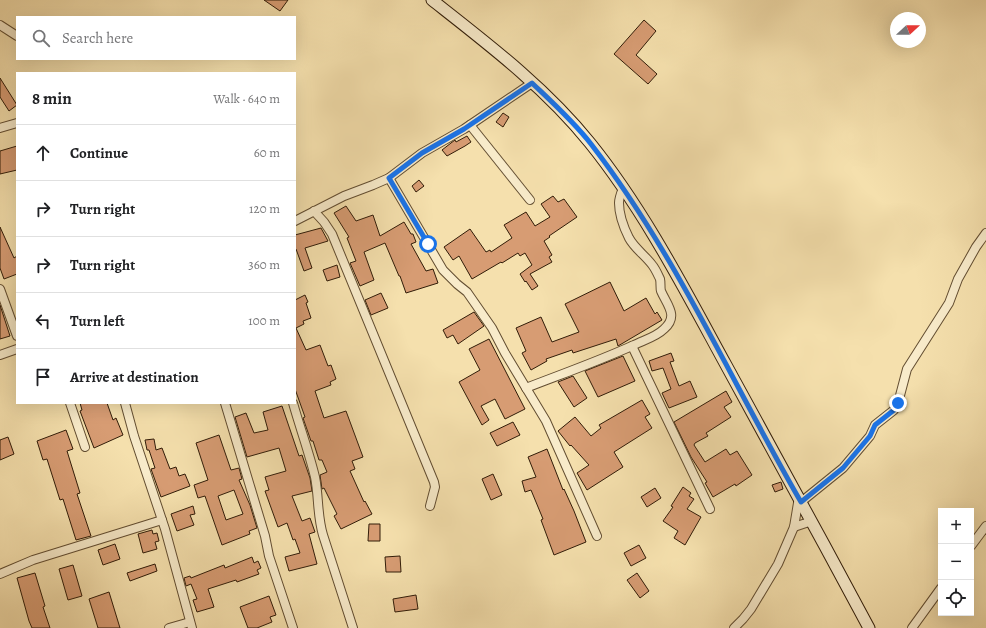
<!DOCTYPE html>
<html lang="en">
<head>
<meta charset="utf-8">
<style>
	:root { --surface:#fff; --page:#f2f2f2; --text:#202124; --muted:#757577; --line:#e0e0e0 }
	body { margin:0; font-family:Alegreya,serif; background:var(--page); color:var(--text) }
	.controls { position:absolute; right:12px; bottom:12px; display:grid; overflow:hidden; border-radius:0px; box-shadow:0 4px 16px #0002 }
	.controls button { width:36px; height:36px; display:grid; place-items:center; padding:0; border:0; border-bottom:1px solid var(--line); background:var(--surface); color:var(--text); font:20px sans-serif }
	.compass { position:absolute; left:890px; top:12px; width:36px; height:36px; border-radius:50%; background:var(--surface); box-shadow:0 4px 16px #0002; rotate:69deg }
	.stop { position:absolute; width:12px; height:12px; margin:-9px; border:3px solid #1a73e8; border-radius:50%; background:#fff }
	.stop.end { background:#1a73e8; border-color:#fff; box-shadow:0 1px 4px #0008 }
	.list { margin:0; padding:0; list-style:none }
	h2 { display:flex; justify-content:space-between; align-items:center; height:52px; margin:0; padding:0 16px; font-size:17px }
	h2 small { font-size:13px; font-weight:400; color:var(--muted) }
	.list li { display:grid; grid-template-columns:26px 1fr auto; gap:12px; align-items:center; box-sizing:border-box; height:56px; padding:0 16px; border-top:1px solid var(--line) }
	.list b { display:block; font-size:15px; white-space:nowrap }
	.list em { font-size:13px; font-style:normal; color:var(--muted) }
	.icon { flex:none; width:22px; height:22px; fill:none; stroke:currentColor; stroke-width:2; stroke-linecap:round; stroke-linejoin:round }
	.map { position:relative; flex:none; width:986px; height:628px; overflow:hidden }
	.search { position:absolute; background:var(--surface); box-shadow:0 4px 16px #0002; left:16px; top:16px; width:280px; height:44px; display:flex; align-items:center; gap:10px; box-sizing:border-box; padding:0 14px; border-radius:0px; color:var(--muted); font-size:15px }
	.panel { position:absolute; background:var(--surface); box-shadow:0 4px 16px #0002; left:16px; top:72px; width:280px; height:332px; border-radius:0px }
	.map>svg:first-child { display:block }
	.building { fill:#d79c73; stroke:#311c08; fill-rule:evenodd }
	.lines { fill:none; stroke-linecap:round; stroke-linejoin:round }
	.minor-casing { stroke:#624d31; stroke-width:10 }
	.secondary-casing { stroke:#311c08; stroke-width:13 }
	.minor { stroke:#f8ebca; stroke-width:8 }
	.secondary { stroke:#f8ebca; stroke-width:11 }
	.route { stroke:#1a73e8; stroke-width:5 }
</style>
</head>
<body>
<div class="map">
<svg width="986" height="628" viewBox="0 0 986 628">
	<rect width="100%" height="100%" fill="#f5e0ad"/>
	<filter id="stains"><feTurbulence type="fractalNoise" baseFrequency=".005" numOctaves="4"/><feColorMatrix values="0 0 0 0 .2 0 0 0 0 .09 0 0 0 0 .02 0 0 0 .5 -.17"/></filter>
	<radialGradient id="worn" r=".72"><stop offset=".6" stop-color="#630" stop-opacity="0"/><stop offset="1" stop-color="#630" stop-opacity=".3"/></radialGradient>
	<g class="building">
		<polygon points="264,0 288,0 280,11"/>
		<polygon points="644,20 656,31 636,55 657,74 648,84 614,54"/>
		<polygon points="0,78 17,105 9,111 0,97"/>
		<polygon points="503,113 509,117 503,127 496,122"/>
		<polygon points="467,136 471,142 465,146 447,156 442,150 451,143 455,140 456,142"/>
		<polygon points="17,146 17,170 0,174 0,151"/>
		<polygon points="419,180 424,186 416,192 412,186"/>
		<polygon points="553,196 558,202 564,199 577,217 549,236 550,237 544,241 552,255 549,257 552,262 530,274 538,286 532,290 526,281 525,282 520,274 532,265 525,253 520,256 518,253 502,263 501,262 472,279 459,256 453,260 444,247 470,229 486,252 490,250 491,252 512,238 504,225 526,212 535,226 550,217 541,204"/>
		<polygon points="346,206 356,221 373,215 380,236 404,222 411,234 413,234 416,242 411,244 426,271 433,269 438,283 406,293 400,276 399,276 385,243 364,252 374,280 360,286 350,263 356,261 347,238 349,237 334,213"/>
		<polygon points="0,227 14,258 17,256 17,274 4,279 0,268"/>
		<polygon points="321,228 328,241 305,248 312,268 304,271 296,249 295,249 295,235"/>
		<polygon points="337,265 340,277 327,281 323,270"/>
		<polygon points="610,282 624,311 646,298 655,314 657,312 662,320 618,346 616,339 573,353 572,350 546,359 547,361 531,370 522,353 526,351 516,328 541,317 552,342 579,332 565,304"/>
		<polygon points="381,293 388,308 371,315 365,300"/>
		<polygon points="305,295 308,302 306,303 311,318 303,321 304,324 296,328 306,350 320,345 328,366 331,365 336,379 330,382 331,385 315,391 324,418 346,411 363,457 352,461 355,469 350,471 364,502 365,501 372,514 341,529 334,516 337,514 324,488 322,489 320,475 327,472 322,460 319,460 313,441 311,441 303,418 305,417 295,389 295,300"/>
		<polygon points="0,305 10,336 0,339"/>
		<polygon points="474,312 484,326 458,344 453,335 447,338 443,330"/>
		<polygon points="489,339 525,409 505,419 495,399 481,406 489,420 482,425 459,382 480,370 469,349"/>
		<polygon points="671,353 674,361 670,362 679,386 690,381 697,397 669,408 662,393 671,389 663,368 652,371 649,361"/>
		<polygon points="623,356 635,381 598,397 585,371"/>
		<polygon points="573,376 587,398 574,407 558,382"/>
		<polygon points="726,391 732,402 724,407 731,417 706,433 708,436 695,443 694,445 705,462 726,449 730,455 737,451 752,475 736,486 735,484 713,497 705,483 707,482 691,457 674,422"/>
		<polygon points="642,400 650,414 645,417 652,428 614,452 623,467 587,490 577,473 589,465 571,445 570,446 558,431 575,417 591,436 601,428 599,425"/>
		<polygon points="80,403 107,403 113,420 116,418 123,435 94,448 80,411 82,410"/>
		<polygon points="282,406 299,456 302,455 310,478 312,491 292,496 302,521 310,518 315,532 309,534 317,564 289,571 285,557 300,553 295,539 293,540 287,523 278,527 265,491 269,490 265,477 286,471 279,448 247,457 235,417 246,413 254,433 268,430 263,412"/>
		<polygon points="513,422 520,435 497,446 490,433"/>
		<polygon points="66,430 73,449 67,451 80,493 77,494 91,536 76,540 63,499 60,500 47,459 43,460 37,441"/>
		<path d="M219 435 231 470 239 468 242 479 239 480 250 505 257 528 249 531 250 534 222 545 205 496 198 498 194 485 208 480 196 443ZM234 490 243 514 226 520 218 496Z"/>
		<polygon points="8,437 14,454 0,460 0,440"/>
		<polygon points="154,439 156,450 162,448 170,469 176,467 179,476 185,474 190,486 161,497 151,469 155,468 149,450 147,450 145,440"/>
		<polygon points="547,449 563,490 564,489 574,511 586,542 554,555 541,520 543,519 531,490 525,492 522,481 536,477 528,457"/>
		<polygon points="493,474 502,495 491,500 482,479"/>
		<polygon points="781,482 783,489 775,492 772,485"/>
		<polygon points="683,487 691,493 689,496 694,499 687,509 701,517 685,545 674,538 678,531 663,521 673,507 671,506"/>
		<polygon points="655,488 661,498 647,507 641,497"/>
		<polygon points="193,506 195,514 190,515 194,525 177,531 171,514"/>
		<polygon points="369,524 380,524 380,541 368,541"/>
		<polygon points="152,530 153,534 157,533 159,541 155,542 157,549 143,553 138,534"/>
		<polygon points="115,544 120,559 103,565 98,550"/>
		<polygon points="639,545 646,558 631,566 624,553"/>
		<polygon points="400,556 401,572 386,572 385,557"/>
		<polygon points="252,557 254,563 258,561 261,568 257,570 259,574 237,582 236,580 208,589 214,607 197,612 193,600 197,599 191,584 186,586 184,578 190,576 191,578 224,565 225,568"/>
		<polygon points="155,564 157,571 130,581 127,573"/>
		<polygon points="73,565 82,596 68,600 59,569"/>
		<polygon points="35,573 45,606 43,607 50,628 32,628 29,621 17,578"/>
		<polygon points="637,573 649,591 640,598 627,580"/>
		<polygon points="109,592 120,628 98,628 89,599"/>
		<polygon points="416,595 418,609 395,612 393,599"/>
		<polygon points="269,596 276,615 270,617 272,622 257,628 248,628 240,607"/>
	</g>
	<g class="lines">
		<defs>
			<g id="minor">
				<polyline points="0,25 17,36"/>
				<polyline points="470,125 530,200"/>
				<polyline points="0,128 17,123"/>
				<polyline points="389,178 443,270 457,284 467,292 492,328 505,353 546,421 597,536"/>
				<polyline points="314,211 324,222 332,234 434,482 435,487 430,506"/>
				<polyline points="295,221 344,196 373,185 389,178 422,153 464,129 532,83"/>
				<polyline points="0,289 17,336"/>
				<polyline points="632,346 710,509"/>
				<polyline points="0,355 17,349"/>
				<path d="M526 388C562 374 599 361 634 345 644 340 656 337 664 329 679 316 667 305 661 291 660 288 661 283 660 279 658 275 656 270 653 266 646 256 635 249 629 238 624 228 619 214 619 203 619 198 621 193 623 188"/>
				<polyline points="70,403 85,447"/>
				<polyline points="125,403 134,436 165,529 192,628"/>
				<polyline points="225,403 265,536 269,556 293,628"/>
				<path d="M293 403C300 428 309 452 315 477 319 497 317 515 323 535L353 628"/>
				<polyline points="801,502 843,468 870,436 875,425 894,410 898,403 907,369 949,303 958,279 976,247 986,233"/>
				<polyline points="794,527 812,521"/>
				<polyline points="971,546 986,526"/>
				<polyline points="0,574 33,560 162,520"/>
				<polyline points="169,628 190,622"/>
				<polyline points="734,628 743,619 751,609 778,564 794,527 799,497"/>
				<polyline points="912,628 941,588"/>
			</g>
			<path id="secondary" d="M432 0C488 44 546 88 590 143 644 210 685 290 726 365 774 453 822 540 869 628"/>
		</defs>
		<use href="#minor" class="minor-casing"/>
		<use href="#secondary" class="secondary-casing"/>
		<use href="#minor" class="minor"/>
		<use href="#secondary" class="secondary"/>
	</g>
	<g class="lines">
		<path class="route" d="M428 244 389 178 422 153 464 129 532 83C553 103 574 122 591 144 676 254 732 383 801 502L843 468 870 436 875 425 894 410 898 403"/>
	</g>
	<rect width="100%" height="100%" filter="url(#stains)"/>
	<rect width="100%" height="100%" fill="url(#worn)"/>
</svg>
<div class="controls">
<button>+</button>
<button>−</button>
<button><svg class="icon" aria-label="locate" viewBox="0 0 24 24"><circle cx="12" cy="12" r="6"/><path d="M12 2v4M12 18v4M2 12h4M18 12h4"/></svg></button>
</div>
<svg class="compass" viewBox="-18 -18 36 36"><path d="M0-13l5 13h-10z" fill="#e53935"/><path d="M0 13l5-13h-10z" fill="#757577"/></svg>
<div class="stop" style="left:428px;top:244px"></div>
<div class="stop end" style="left:898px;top:403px"></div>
<div class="search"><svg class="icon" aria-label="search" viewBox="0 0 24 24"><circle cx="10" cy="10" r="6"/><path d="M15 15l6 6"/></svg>Search here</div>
<section class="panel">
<h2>8 min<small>Walk · 640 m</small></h2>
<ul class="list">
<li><svg class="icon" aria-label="ahead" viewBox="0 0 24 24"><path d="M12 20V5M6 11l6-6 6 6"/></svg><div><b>Continue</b></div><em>60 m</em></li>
<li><svg class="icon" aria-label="right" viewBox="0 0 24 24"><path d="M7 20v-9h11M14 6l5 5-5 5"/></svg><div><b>Turn right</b></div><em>120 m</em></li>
<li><svg class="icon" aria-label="right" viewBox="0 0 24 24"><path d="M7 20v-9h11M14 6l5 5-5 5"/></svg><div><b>Turn right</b></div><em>360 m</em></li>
<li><svg class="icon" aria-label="left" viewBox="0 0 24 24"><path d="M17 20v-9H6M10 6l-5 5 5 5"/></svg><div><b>Turn left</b></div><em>100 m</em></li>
<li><svg class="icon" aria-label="arrive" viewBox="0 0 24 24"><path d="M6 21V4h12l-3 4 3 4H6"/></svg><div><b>Arrive at destination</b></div></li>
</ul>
</section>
</div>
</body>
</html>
